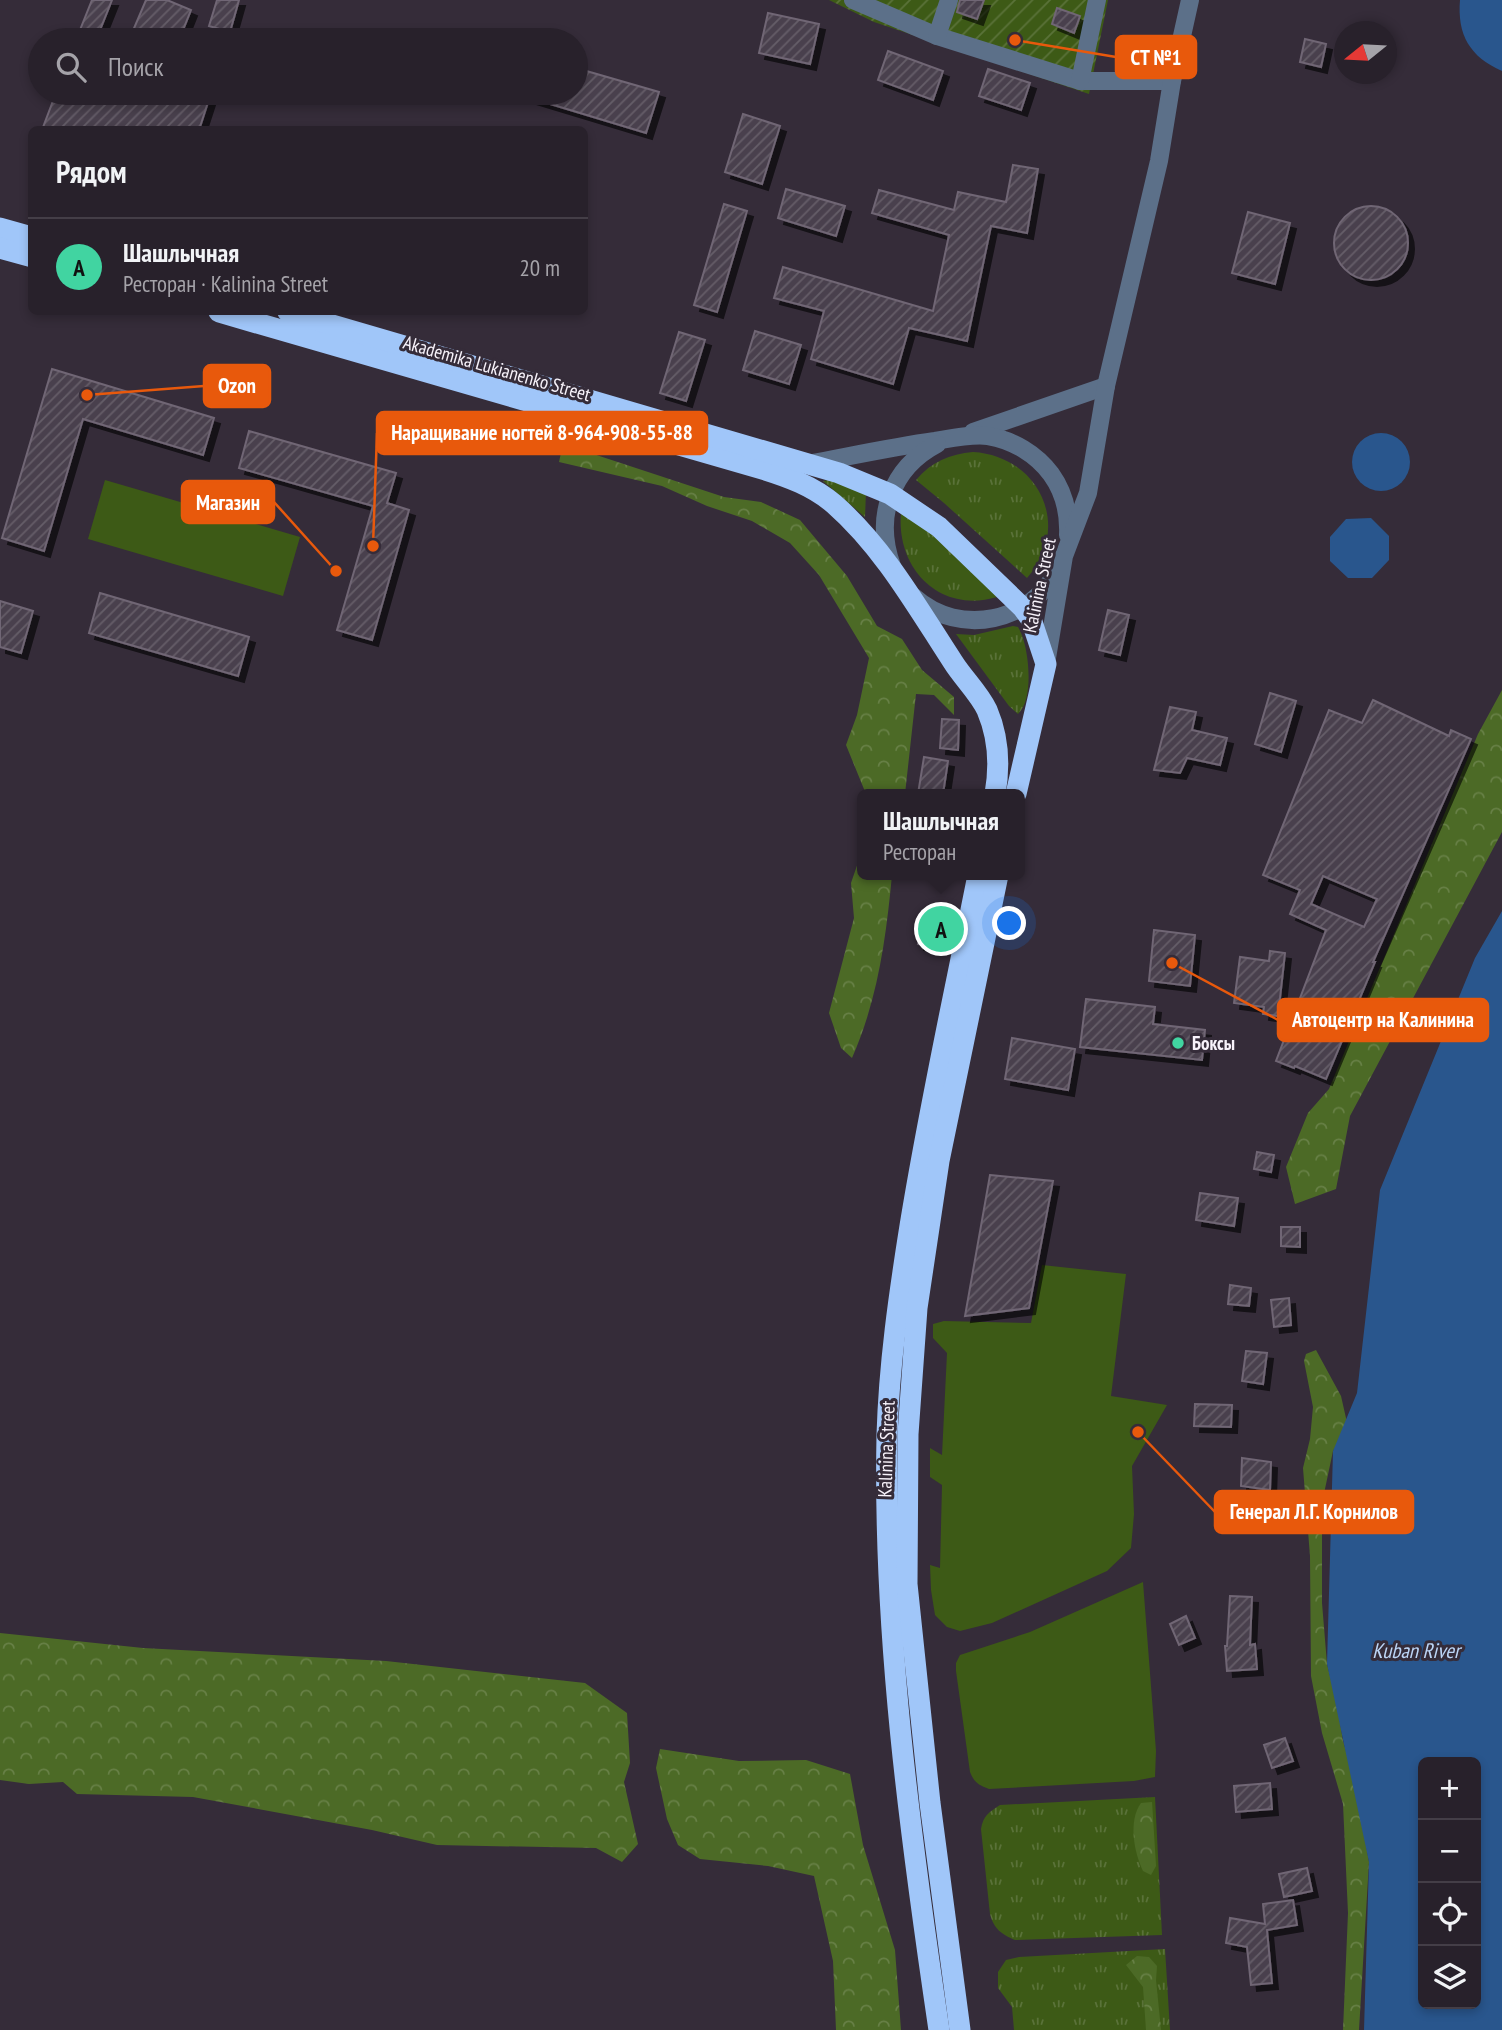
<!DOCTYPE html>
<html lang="ru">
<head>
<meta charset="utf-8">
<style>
	:root { --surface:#28212b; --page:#302933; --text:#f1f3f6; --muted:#a5a3a9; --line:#443e47; --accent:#41d4a1 }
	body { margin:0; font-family:"PT Sans Narrow",sans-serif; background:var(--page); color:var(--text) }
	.controls { position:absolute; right:21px; bottom:21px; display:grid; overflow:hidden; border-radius:10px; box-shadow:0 4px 10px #0003 }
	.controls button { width:63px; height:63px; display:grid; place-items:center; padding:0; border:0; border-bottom:2px solid var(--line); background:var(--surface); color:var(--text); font:35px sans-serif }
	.compass { position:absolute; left:1334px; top:21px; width:63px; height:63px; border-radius:50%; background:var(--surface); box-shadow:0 4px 10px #0003; rotate:252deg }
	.you { position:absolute; left:1010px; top:924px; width:24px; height:24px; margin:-18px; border:5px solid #fff; border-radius:50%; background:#1a73e8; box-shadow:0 0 0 10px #1a73e833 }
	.badge { display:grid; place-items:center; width:46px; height:46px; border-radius:50%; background:var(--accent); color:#111; font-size:23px; font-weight:700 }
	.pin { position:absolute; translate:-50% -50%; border:4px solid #fff; box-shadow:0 2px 7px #0006 }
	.popup { position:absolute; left:857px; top:789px; width:168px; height:91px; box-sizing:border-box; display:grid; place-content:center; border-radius:10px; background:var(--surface); filter:drop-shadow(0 2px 5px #0005); font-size:23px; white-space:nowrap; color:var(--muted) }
	.popup b { font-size:26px; color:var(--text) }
	.popup::after { content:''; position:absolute; left:50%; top:100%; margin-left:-14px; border:14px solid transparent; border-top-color:var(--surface) }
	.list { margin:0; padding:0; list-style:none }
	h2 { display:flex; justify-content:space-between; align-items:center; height:91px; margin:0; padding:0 28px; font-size:30px }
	h2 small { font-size:23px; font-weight:400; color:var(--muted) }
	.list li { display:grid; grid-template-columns:46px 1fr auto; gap:21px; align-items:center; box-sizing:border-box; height:98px; padding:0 28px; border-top:2px solid var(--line) }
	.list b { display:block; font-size:26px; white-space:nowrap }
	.list p { margin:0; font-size:23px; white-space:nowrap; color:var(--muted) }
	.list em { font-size:23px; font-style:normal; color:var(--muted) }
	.icon { flex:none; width:38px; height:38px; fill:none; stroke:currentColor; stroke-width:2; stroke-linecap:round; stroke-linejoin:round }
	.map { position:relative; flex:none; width:1502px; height:2030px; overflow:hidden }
	.search { position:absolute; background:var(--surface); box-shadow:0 4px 10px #0003; left:28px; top:28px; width:560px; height:77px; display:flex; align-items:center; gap:18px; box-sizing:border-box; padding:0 24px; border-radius:38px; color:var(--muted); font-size:26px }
	.panel { position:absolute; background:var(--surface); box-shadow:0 4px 10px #0003; left:28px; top:126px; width:560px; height:189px; border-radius:10px }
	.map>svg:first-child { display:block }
	.grass { fill:url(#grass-tufts) }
	.forest { fill:url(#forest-crowns) }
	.park { fill:#3d5a16 }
	.garden { fill:url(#garden-furrows) }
	.water { fill:#29568d; fill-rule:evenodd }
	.building { fill:url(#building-hatch); stroke:#706674; stroke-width:2; fill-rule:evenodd; filter:url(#shadow) }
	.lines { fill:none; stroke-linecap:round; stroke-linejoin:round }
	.minor { stroke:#5c7089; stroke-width:18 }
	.highway { stroke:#a0c6f9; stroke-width:21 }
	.poi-dot { fill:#41d4a1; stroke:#352c39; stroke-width:2.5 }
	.labels { text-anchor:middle; stroke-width:6; stroke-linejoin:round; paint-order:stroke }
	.street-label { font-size:19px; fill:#f7f2fa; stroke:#352c39 }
	.poi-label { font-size:19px; font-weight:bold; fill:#f7f2fa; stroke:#352c39; text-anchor:start }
	.water-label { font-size:21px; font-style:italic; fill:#bcd5f6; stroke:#352c39 }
	.leader { fill:none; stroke:#e8590c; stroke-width:2.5 }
	.callout-dot { fill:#e8590c; stroke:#352c39; stroke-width:2.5 }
	.callout { fill:#e8590c; stroke:#e8590c; stroke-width:2.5 }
	.callout-label { font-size:21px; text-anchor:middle; font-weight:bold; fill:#fff }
</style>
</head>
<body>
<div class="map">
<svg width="1502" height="2030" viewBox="0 0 1502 2030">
	<defs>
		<pattern id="grass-tufts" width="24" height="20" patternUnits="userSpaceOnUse" patternTransform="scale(1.75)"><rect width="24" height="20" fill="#3d5a16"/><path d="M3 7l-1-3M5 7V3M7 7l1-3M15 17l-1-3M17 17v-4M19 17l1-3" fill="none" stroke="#5a7239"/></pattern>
		<pattern id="forest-crowns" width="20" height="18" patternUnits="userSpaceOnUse" patternTransform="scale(1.75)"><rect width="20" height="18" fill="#4c6a26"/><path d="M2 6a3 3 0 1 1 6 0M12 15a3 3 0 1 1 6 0" fill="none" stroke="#678046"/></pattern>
		<pattern id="garden-furrows" width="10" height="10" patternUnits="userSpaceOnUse" patternTransform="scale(1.75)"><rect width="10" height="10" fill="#3d5a16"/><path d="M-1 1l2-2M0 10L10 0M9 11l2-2" fill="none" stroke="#5a7239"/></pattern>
		<pattern id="building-hatch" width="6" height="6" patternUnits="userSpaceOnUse" patternTransform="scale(1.75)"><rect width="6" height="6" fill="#4a414e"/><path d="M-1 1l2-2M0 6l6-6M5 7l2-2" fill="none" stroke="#655d68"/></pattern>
		<filter id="shadow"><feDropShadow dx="6" dy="6" stdDeviation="0" flood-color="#0009"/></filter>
	</defs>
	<rect width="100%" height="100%" fill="#352c39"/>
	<g class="grass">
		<path d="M973 452C1039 456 1073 527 1027 578L944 503 916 480C931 462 950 454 973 452Z"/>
		<polygon points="829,480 866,492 865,517 823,481"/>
		<path d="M901 513 929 526 997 597C940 614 896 569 901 513Z"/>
		<path d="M1013 626 1018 627C1029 644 1035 699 1018 714L1009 706 956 634 974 635Z"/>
		<path d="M1155 1797 1162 1935 1015 1940C1001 1934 994 1929 990 1914L981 1829C983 1816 989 1812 1000 1805Z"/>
		<polygon points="1165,1949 1170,2030 1014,2030 1012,2007 998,1988 998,1972 1006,1960 1019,1957"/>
	</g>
	<g class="forest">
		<polygon points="563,444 724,497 761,502 800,520 847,576 877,626 902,639 922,670 954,697 954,715 934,695 916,694 905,794 866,794 846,745 857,715 869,658 819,575 790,543 752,521 707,506 662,486 559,462"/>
		<polygon points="1502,690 1502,832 1350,1116 1336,1189 1295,1204 1286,1167 1308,1113 1329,1089 1478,734"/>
		<path d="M862 851V875H892C886 938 878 999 852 1058L841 1048 829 1013 854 918 851 883Z"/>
		<polygon points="1316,1350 1341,1396 1348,1427 1333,1451 1322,1503 1322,1603 1327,1664 1337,1704 1343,1741 1355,1781 1369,1862 1359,2030 1343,2030 1348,1913 1343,1804 1322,1733 1311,1676 1310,1556 1303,1468 1310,1439 1313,1407 1304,1361 1306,1354"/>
		<polygon points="0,1633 143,1648 386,1661 585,1683 627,1713 630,1763 624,1782 638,1844 622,1862 596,1848 437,1845 372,1830 193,1797 77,1794 63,1782 29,1784 0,1780"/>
		<polygon points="660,1749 739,1761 806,1760 850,1774 863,1845 895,1950 901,2030 836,2030 833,1961 814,1876 768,1866 700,1859 678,1845 667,1819 656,1768"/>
		<path d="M1152 1802 1156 1866 1151 1875 1143 1871C1134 1852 1128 1821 1141 1803Z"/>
		<polygon points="1137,1956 1149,1957 1157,1966 1156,1980 1161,2030 1146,2030 1143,1987 1126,1965"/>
	</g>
	<g class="park">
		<polygon points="105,480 300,537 283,596 88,539"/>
		<polygon points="1042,1265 1126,1274 1111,1396 1167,1405 1132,1466 1134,1514 1131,1548 1107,1571 992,1623 960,1631 947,1627 935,1615 931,1590 930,1565 940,1568 942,1485 930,1477 930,1448 942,1455 947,1353 933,1338 933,1324 944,1321 1031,1323"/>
		<path d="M1143 1582 1156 1751 1155 1777 1134 1781 989 1789C978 1785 974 1782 970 1772L956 1671V1663L960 1655 1030 1632Z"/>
	</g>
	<polygon class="garden" points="829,0 1108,0 1089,94 874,22"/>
	<g class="water">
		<path d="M1460 0H1502V71C1470 57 1457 35 1460 0Z"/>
		<circle cx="1381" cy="462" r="29"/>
		<polygon points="1371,518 1389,536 1389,560 1372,578 1348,578 1330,561 1330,537 1346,519"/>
		<path d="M1502 911V2030H1364L1369 1862 1327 1664 1333 1451 1357 1393 1380 1190 1475 958ZM1423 1762H1476V2004H1423Z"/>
	</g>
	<g class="building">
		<polygon points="92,0 112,0 96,40 76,40"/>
		<polygon points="146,0 167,0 191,10 179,40 129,40"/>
		<polygon points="217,0 239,0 230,32 209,26"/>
		<polygon points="960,0 984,0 977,19 957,12"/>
		<polygon points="1057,8 1080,16 1074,33 1052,24"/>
		<polygon points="768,13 819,24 810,64 759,53"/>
		<polygon points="1305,39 1326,44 1321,67 1300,62"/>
		<polygon points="888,51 943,71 933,100 878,80"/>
		<polygon points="576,68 659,92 646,133 527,97 527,93 576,93"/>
		<polygon points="988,69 1030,83 1021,110 979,96"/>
		<polygon points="56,93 211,93 199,130 42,130"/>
		<polygon points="743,114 780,126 762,184 725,172"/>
		<polygon points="1013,165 1038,169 1027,233 991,226 967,341 909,328 893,384 811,359 824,311 774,298 783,267 933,311 949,235 872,213 879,190 954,210 958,192 1006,202"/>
		<polygon points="786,189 845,206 836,236 778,218"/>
		<polygon points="724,204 747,211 717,312 694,305"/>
		<circle cx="1371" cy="243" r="37"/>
		<polygon points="1248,212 1290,223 1275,284 1232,273"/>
		<polygon points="755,331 801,345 789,384 743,370"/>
		<polygon points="679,332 705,340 686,401 660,393"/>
		<polygon points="52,369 214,418 203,455 83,419 44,551 2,538"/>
		<polygon points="249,431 396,473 387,503 409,510 372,640 337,630 373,506 239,468"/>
		<polygon points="100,593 249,637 238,676 89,633"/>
		<polygon points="0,601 33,611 21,653 0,647"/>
		<polygon points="1108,610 1129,615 1120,655 1099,650"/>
		<polygon points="1270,693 1296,701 1281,752 1255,744"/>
		<path d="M1373 700 1449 736 1451 730 1471 739 1373 962H1375L1326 1079 1295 1066 1294 1068 1276 1061 1326 930 1290 914 1300 890 1263 875 1329 710 1362 723ZM1323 876 1377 899 1364 927 1311 904Z"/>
		<polygon points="1170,707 1196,712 1192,730 1227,738 1220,765 1187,758 1180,773 1154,770"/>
		<polygon points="942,719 959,720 958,750 940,748"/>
		<polygon points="924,757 948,761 943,794 918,794"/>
		<polygon points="922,911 950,915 944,946 918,944"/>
		<polygon points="1154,930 1195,935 1190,986 1149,981"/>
		<polygon points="1270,951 1285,953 1278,1016 1263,1014 1264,1007 1234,1003 1240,957 1269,961"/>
		<polygon points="1086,999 1155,1007 1153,1024 1205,1030 1202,1060 1080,1047"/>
		<polygon points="1012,1038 1075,1049 1068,1090 1005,1079"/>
		<polygon points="1257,1152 1274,1155 1271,1172 1254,1169"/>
		<polygon points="990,1175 1053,1181 1029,1308 965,1316"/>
		<polygon points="1200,1193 1238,1198 1234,1226 1196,1220"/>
		<polygon points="1281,1227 1300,1227 1300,1247 1281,1246"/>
		<polygon points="1230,1285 1251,1288 1249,1306 1228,1304"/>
		<polygon points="1289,1298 1291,1325 1274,1327 1271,1300"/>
		<polygon points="1246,1351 1267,1353 1263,1384 1242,1381"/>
		<polygon points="1195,1404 1232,1405 1231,1427 1194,1426"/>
		<polygon points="1242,1458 1271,1462 1270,1490 1241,1486"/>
		<polygon points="1230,1596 1252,1597 1250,1645 1255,1644 1257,1669 1227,1671 1225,1646 1227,1646"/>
		<polygon points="1186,1616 1195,1638 1179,1645 1170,1624"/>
		<polygon points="1285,1738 1293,1761 1272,1768 1264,1745"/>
		<polygon points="1270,1783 1272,1809 1236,1812 1234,1786"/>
		<polygon points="1307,1868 1312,1891 1284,1897 1279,1874"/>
		<polygon points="1293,1900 1297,1925 1267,1930 1272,1983 1251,1985 1247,1947 1226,1943 1230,1918 1265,1924 1263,1904"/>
	</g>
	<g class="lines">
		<g class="minor">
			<polyline points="853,0 937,36 1080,81 1172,81"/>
			<polyline points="937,36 949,0"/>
			<polyline points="1080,81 1097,0"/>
			<polyline points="973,432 1106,386"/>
			<path d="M808 464C851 456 892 447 935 441 953 438 971 434 988 436 1013 440 1036 454 1051 474 1064 492 1069 513 1068 535"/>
			<path d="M892 566C874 517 891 468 937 444"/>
			<path d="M914 597C960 638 1032 622 1059 568"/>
			<polyline points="1046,664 1064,556 1088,493 1106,386 1159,161 1172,81 1190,0"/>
		</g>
		<g class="highway">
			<polyline points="0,228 32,237"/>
			<polyline points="0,248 32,257"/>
			<path d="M219 312 762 469C788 477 813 486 834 504 884 548 917 607 953 662 963 678 979 693 987 710 999 738 1000 766 995 794"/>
			<polyline points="288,312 839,473 890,494 939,527 1023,608 1031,619 1046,664 1016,794"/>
			<path d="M939 2030C910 1834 883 1634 887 1435 889 1365 899 1295 910 1226 929 1108 955 991 978 875"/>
			<polyline points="960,2030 930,1803 907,1584 908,1434 917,1308 939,1161 998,875"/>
		</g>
	</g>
	<circle class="poi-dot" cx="1178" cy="1043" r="7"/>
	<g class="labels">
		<g class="street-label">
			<text transform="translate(497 368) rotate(16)" y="7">Akademika Lukianenko Street</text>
			<text transform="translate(1039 585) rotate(-78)" y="7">Kalinina Street</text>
			<text transform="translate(886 1449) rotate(-88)" y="7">Kalinina Street</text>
		</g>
		<g class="poi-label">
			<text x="1192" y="1050">Боксы</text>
		</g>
		<g class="water-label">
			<text x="1416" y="1658">Kuban River</text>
		</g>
	</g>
	<path class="leader" d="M1015 40L1116 57M87 395L204 386M373 546L377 433M336 571L274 502M1172 963L1278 1020M1138 1432L1215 1512"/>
	<g class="callout-dot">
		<circle cx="1015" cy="40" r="7"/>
		<circle cx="87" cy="395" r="7"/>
		<circle cx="373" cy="546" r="7"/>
		<circle cx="336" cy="571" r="7"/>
		<circle cx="1172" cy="963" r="7"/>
		<circle cx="1138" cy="1432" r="7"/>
	</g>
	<g class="callout">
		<rect x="1116" y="36" width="80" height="42" rx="7"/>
		<rect x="204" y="365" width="66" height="42" rx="7"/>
		<rect x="377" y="412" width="330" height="42" rx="7"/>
		<rect x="182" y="481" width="92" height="42" rx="7"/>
		<rect x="1278" y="999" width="210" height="42" rx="7"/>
		<rect x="1215" y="1491" width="198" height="42" rx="7"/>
	</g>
	<g class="callout-label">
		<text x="1156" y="65">СТ №1</text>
		<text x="237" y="393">Ozon</text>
		<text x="542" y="440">Наращивание ногтей 8-964-908-55-88</text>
		<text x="228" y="510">Магазин</text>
		<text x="1383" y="1027">Автоцентр на Калинина</text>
		<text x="1314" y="1519">Генерал Л.Г. Корнилов</text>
	</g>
</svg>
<div class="controls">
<button>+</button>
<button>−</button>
<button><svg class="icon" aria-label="locate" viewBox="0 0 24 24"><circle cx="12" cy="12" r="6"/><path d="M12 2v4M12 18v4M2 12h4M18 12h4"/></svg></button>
<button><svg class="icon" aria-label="layers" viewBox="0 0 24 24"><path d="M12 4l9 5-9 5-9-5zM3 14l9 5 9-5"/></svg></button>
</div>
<svg class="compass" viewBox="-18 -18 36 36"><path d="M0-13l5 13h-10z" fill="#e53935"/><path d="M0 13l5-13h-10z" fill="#a5a3a9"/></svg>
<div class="you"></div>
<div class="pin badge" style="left:941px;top:929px">A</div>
<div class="popup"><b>Шашлычная</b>Ресторан</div>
<div class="search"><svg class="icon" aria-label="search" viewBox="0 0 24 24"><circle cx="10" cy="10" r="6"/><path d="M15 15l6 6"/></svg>Поиск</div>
<section class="panel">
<h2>Рядом<small></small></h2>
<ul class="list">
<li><span class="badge">A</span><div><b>Шашлычная</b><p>Ресторан · Kalinina Street</p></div><em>20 m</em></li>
</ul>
</section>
</div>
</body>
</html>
